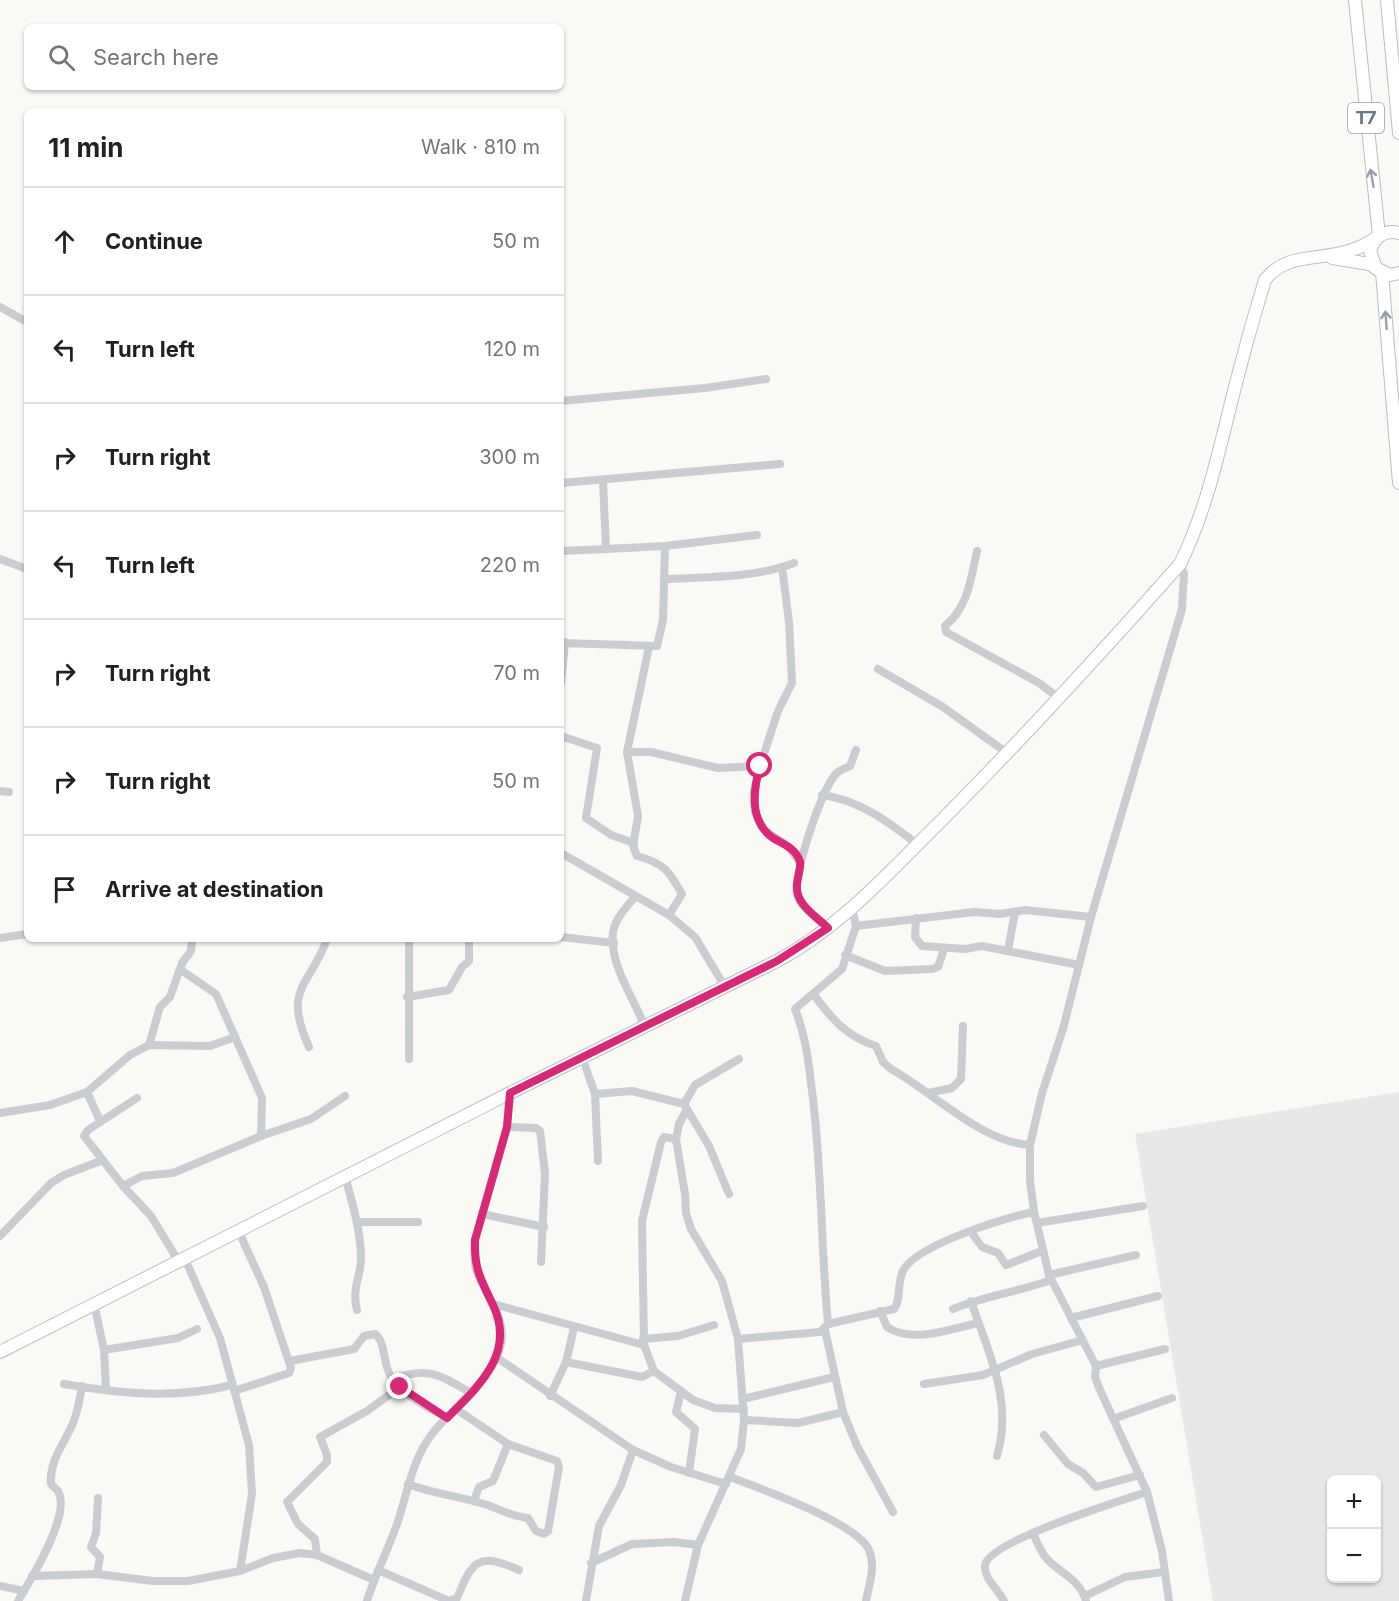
<!DOCTYPE html>
<html lang="en">
<head>
<meta charset="utf-8">
<style>
	:root { --surface:#fff; --page:#f6f6f6; --text:#202124; --muted:#757577; --line:#e0e0e0 }
	body { margin:0; font-family:Inter,sans-serif; background:var(--page); color:var(--text) }
	.controls { position:absolute; right:18px; bottom:18px; display:grid; overflow:hidden; border-radius:9px; box-shadow:0 2px 4px #0004 }
	.controls button { width:54px; height:54px; display:grid; place-items:center; padding:0; border:0; border-bottom:2px solid var(--line); background:var(--surface); color:var(--text); font:30px sans-serif }
	.stop { position:absolute; width:18px; height:18px; margin:-14px; border:4px solid #db2777; border-radius:50%; background:#fff }
	.stop.end { background:#db2777; border-color:#fff; box-shadow:0 2px 6px #0008 }
	.list { margin:0; padding:0; list-style:none }
	h2 { display:flex; justify-content:space-between; align-items:center; height:78px; margin:0; padding:0 24px; font-size:26px }
	h2 small { font-size:20px; font-weight:400; color:var(--muted) }
	.list li { display:grid; grid-template-columns:39px 1fr auto; gap:18px; align-items:center; box-sizing:border-box; height:108px; padding:0 24px; border-top:2px solid var(--line) }
	.list b { display:block; font-size:22px; white-space:nowrap }
	.list em { font-size:20px; font-style:normal; color:var(--muted) }
	.icon { flex:none; width:33px; height:33px; fill:none; stroke:currentColor; stroke-width:2; stroke-linecap:round; stroke-linejoin:round }
	.map { position:relative; flex:none; width:1399px; height:1601px; overflow:hidden }
	.search { position:absolute; background:var(--surface); box-shadow:0 2px 4px #0004; left:24px; top:24px; width:540px; height:66px; display:flex; align-items:center; gap:15px; box-sizing:border-box; padding:0 21px; border-radius:9px; color:var(--muted); font-size:22px }
	.panel { position:absolute; background:var(--surface); box-shadow:0 2px 4px #0004; left:24px; top:108px; width:540px; height:834px; border-radius:9px }
	.map>svg:first-child { display:block }
	.built { fill:#e7e8e7; fill-rule:evenodd }
	.lines { fill:none; stroke-linecap:round; stroke-linejoin:round }
	.primary-casing { stroke:#bcbfc4; stroke-width:14 }
	.trunk-casing { stroke:#bbbec2; stroke-width:14 }
	.minor { stroke:#c9ccd0; stroke-width:8 }
	.primary { stroke:#fff; stroke-width:12 }
	.trunk { stroke:#fff; stroke-width:12 }
	.oneway { stroke:#949fac }
	.route { stroke:#db2777; stroke-width:8 }
	.labels { text-anchor:middle; stroke-width:6; stroke-linejoin:round; paint-order:stroke }
	.shield { fill:#fff; stroke:#949fac; stroke-width:1.5 }
	.shield-label { font-size:18px; font-weight:bold; fill:#667689 }
</style>
</head>
<body>
<div class="map">
<svg width="1399" height="1601" viewBox="0 0 1399 1601">
	<rect width="100%" height="100%" fill="#f9f9f6"/>
	<path class="built" d="M1399 1092V1601H1213L1135 1134ZM1332 1480H1376V1578H1332Z"/>
	<g class="lines">
		<defs>
			<g id="primary">
				<polyline points="1332,258 1370,264 1381,272"/>
				<path d="M0 1352 510 1093 777 961C842 926 890 871 942 820 1024 737 1103 651 1180 564 1206 511 1218 455 1232 399 1242 359 1253 319 1265 280 1284 254 1316 260 1345 252 1358 249 1369 243 1379 236"/>
			</g>
			<g id="trunk">
				<polyline points="1355,0 1379,236"/>
				<polyline points="1387,0 1399,133"/>
				<path d="M1399 233C1384 229 1374 238 1370 251L1376 268 1390 275 1399 273"/>
				<polyline points="1382,272 1399,483"/>
			</g>
		</defs>
		<use href="#primary" class="primary-casing"/>
		<use href="#trunk" class="trunk-casing"/>
		<g class="minor">
			<polyline points="0,307 27,322"/>
			<polyline points="561,401 705,388 766,379"/>
			<polyline points="603,481 606,549 665,546 757,535"/>
			<polyline points="561,483 780,464"/>
			<polyline points="561,551 606,549"/>
			<path d="M977 551C971 578 968 608 945 626L946 632 1039 683 1059 698"/>
			<polyline points="0,559 27,569"/>
			<polyline points="782,567 789,622 792,683 778,711 760,766 754,791 755,812 764,830 788,846 800,862"/>
			<path d="M666 579C707 577 755 578 794 563"/>
			<polyline points="561,643 657,646 663,620 665,546"/>
			<path d="M649 647 627 752 638 816 633 846 637 856C664 863 669 871 682 894L669 915"/>
			<polyline points="878,669 943,707 1007,753"/>
			<polyline points="561,683 565,642"/>
			<polyline points="561,736 597,748 586,818 611,835 634,843"/>
			<polyline points="627,752 651,752 718,768 760,766"/>
			<polyline points="0,791 9,792"/>
			<path d="M822 795C860 800 888 822 917 844"/>
			<polyline points="561,853 669,915 695,937 725,987"/>
			<path d="M635 897C627 906 615 919 613 932 609 962 631 994 642 1020L640 1028"/>
			<polyline points="916,918 915,937 922,946 965,949 982,946 1079,965"/>
			<polyline points="856,926 974,912 1000,914 1025,910 1091,917"/>
			<path d="M828 928C819 919 799 907 797 894 793 875 823 783 838 772 841 769 847 768 850 766L856 750"/>
			<polyline points="561,937 614,943"/>
			<polyline points="0,938 27,934"/>
			<polyline points="1008,950 1015,912"/>
			<polyline points="845,955 885,971 932,969 938,967 944,949"/>
			<path d="M814 995C831 1018 847 1037 876 1046L883 1062 891 1069C933 1092 981 1142 1030 1145"/>
			<polyline points="407,997 449,990 462,967 469,961 469,939"/>
			<polyline points="149,1045 160,1007 170,997 182,963 191,951 192,939"/>
			<path d="M309 1047C282 987 310 987 327 939"/>
			<polyline points="582,1057 595,1094 598,1161"/>
			<polyline points="409,1059 409,939"/>
			<polyline points="87,1092 100,1121"/>
			<polyline points="928,1093 952,1088 961,1079 963,1026"/>
			<polyline points="595,1094 632,1091 684,1104 709,1146 729,1194"/>
			<polyline points="137,1098 88,1130 84,1136 123,1186 151,1216 179,1262"/>
			<polyline points="684,1104 695,1085 739,1059"/>
			<polyline points="0,1113 50,1105 87,1092 130,1055 149,1045 210,1046 235,1037"/>
			<polyline points="507,1127 536,1128 540,1131 545,1173 541,1262"/>
			<polyline points="261,1136 311,1119 345,1096"/>
			<polyline points="676,1139 664,1137 661,1142 642,1221 644,1345 654,1371 693,1400 715,1408 744,1409"/>
			<path d="M345 1176C352 1202 360 1228 361 1255 362 1276 351 1287 357 1310"/>
			<polyline points="123,1186 142,1176 173,1173 261,1136 262,1098 216,994 181,970"/>
			<polyline points="482,1214 544,1227"/>
			<polyline points="357,1222 418,1222"/>
			<polyline points="1037,1223 1143,1206"/>
			<polyline points="971,1232 982,1247 998,1253 1006,1265 1042,1251"/>
			<polyline points="0,1236 51,1183 64,1175 103,1160"/>
			<polyline points="185,1259 220,1338 249,1445 252,1494 240,1571"/>
			<polyline points="1049,1275 1136,1255"/>
			<path d="M971 1301C989 1355 1013 1399 997 1456"/>
			<polyline points="94,1303 104,1350 106,1389"/>
			<polyline points="493,1304 644,1345"/>
			<path d="M953 1309C985 1296 1018 1292 1051 1280"/>
			<path d="M880 1311 887 1327C912 1344 951 1329 978 1323"/>
			<polyline points="1071,1318 1158,1296"/>
			<path d="M828 1324 894 1309C902 1298 896 1282 904 1269 920 1244 1004 1218 1034 1212"/>
			<polyline points="825,1330 843,1412 857,1446 893,1512"/>
			<polyline points="643,1339 678,1336 714,1325"/>
			<path d="M738 1339 820 1332 828 1324C821 1249 822 1174 813 1099 809 1067 807 1039 795 1009L842 969 856 926 852 909"/>
			<polyline points="104,1350 178,1338 197,1329"/>
			<polyline points="496,1357 633,1450 671,1467 726,1484"/>
			<path d="M290 1361 354 1349 364 1336 375 1334C386 1342 383 1365 391 1377 403 1396 428 1407 447 1418"/>
			<polyline points="566,1362 642,1377 654,1371"/>
			<polyline points="1096,1366 1165,1349"/>
			<path d="M393 1379C428 1366 440 1375 471 1393"/>
			<path d="M64 1384C121 1394 176 1399 232 1385"/>
			<polyline points="924,1384 983,1375 1032,1354 1083,1340"/>
			<polyline points="234,1391 289,1373 291,1368 264,1287 238,1230"/>
			<polyline points="681,1391 676,1412 695,1429 689,1473"/>
			<polyline points="550,1396 566,1362 574,1328"/>
			<polyline points="743,1399 834,1377"/>
			<polyline points="1113,1419 1172,1398"/>
			<polyline points="744,1420 798,1423 843,1412"/>
			<polyline points="1044,1435 1068,1464 1083,1473 1096,1487 1140,1475"/>
			<path d="M730 1477C761 1489 856 1522 869 1550 876 1566 869 1585 866 1601"/>
			<path d="M408 1484C433 1494 459 1496 484 1504 501 1509 509 1516 528 1518L536 1531 544 1534 548 1531 559 1467 557 1461 508 1444 456 1409"/>
			<polyline points="474,1501 479,1487 493,1481 508,1444"/>
			<path d="M1033 1533C1037 1542 1040 1551 1047 1559 1061 1574 1079 1578 1086 1601"/>
			<polyline points="317,1555 315,1539 298,1524 287,1502 327,1462 327,1455 320,1437 367,1411 400,1387"/>
			<polyline points="591,1563 632,1544 674,1542 698,1545"/>
			<path d="M378 1570 449 1601 457 1598C473 1560 478 1552 519 1570"/>
			<polyline points="97,1574 100,1557 91,1547 96,1533 98,1498"/>
			<polyline points="32,1576 97,1574 153,1581 188,1581 240,1571 273,1558 300,1553 317,1555 374,1580"/>
			<polyline points="0,1586 24,1591"/>
			<polyline points="1085,1596 1125,1577 1164,1572"/>
			<path d="M18 1601C30 1581 72 1514 58 1491 56 1488 53 1487 51 1484 49 1460 65 1443 73 1423 78 1411 80 1399 82 1386"/>
			<path d="M367 1601C375 1575 388 1550 397 1524 406 1498 410 1471 424 1446 443 1412 492 1385 501 1344 507 1318 485 1295 477 1272 473 1262 475 1250 475 1240L507 1127 510 1093"/>
			<polyline points="586,1601 599,1526 621,1485 633,1450"/>
			<polyline points="685,1601 698,1545 741,1449 744,1420 738,1339 722,1281 691,1229 686,1213 685,1194 676,1139 679,1124 687,1109"/>
			<path d="M1004 1601C999 1590 983 1578 985 1565 989 1541 1120 1501 1147 1492"/>
			<polyline points="1169,1601 1162,1551 1147,1492 1100,1390 1095,1377 1096,1366 1049,1275 1034,1212 1030,1180 1030,1145 1042,1093 1063,1029 1091,917 1182,609 1184,574 1180,564"/>
		</g>
		<use href="#primary" class="primary"/>
		<use href="#trunk" class="trunk"/>
	</g>
	<defs><path id="oneway-shaft" d="M-6 0H5M1.5-3L5.5 0L1.5 3" fill="none" stroke-width="1.6" stroke-linecap="round" stroke-linejoin="round" transform="scale(1.5)"/></defs>
	<g class="oneway">
		<use href="#oneway-shaft" transform="translate(1372 178) rotate(-100)"/>
		<use href="#oneway-shaft" transform="translate(1386 320) rotate(-94)"/>
	</g>
	<g class="lines">
		<path class="route" d="M400 1387 447 1418C479 1386 516 1353 493 1305 481 1279 474 1270 475 1240L507 1127 510 1093 777 961 828 928C816 916 795 904 797 885 797 879 801 868 800 862 797 849 783 844 773 838 749 821 753 791 760 766"/>
	</g>
	<g class="labels">
		<rect class="shield" x="1348" y="103" width="36" height="30" rx="4.5"/>
		<g class="shield-label">
			<text x="1366" y="124">T7</text>
		</g>
	</g>
</svg>
<div class="controls">
<button>+</button>
<button>−</button>
</div>
<div class="stop" style="left:760px;top:766px"></div>
<div class="stop end" style="left:400px;top:1387px"></div>
<div class="search"><svg class="icon" aria-label="search" viewBox="0 0 24 24"><circle cx="10" cy="10" r="6"/><path d="M15 15l6 6"/></svg>Search here</div>
<section class="panel">
<h2>11 min<small>Walk · 810 m</small></h2>
<ul class="list">
<li><svg class="icon" aria-label="ahead" viewBox="0 0 24 24"><path d="M12 20V5M6 11l6-6 6 6"/></svg><div><b>Continue</b></div><em>50 m</em></li>
<li><svg class="icon" aria-label="left" viewBox="0 0 24 24"><path d="M17 20v-9H6M10 6l-5 5 5 5"/></svg><div><b>Turn left</b></div><em>120 m</em></li>
<li><svg class="icon" aria-label="right" viewBox="0 0 24 24"><path d="M7 20v-9h11M14 6l5 5-5 5"/></svg><div><b>Turn right</b></div><em>300 m</em></li>
<li><svg class="icon" aria-label="left" viewBox="0 0 24 24"><path d="M17 20v-9H6M10 6l-5 5 5 5"/></svg><div><b>Turn left</b></div><em>220 m</em></li>
<li><svg class="icon" aria-label="right" viewBox="0 0 24 24"><path d="M7 20v-9h11M14 6l5 5-5 5"/></svg><div><b>Turn right</b></div><em>70 m</em></li>
<li><svg class="icon" aria-label="right" viewBox="0 0 24 24"><path d="M7 20v-9h11M14 6l5 5-5 5"/></svg><div><b>Turn right</b></div><em>50 m</em></li>
<li><svg class="icon" aria-label="arrive" viewBox="0 0 24 24"><path d="M6 21V4h12l-3 4 3 4H6"/></svg><div><b>Arrive at destination</b></div></li>
</ul>
</section>
</div>
</body>
</html>
